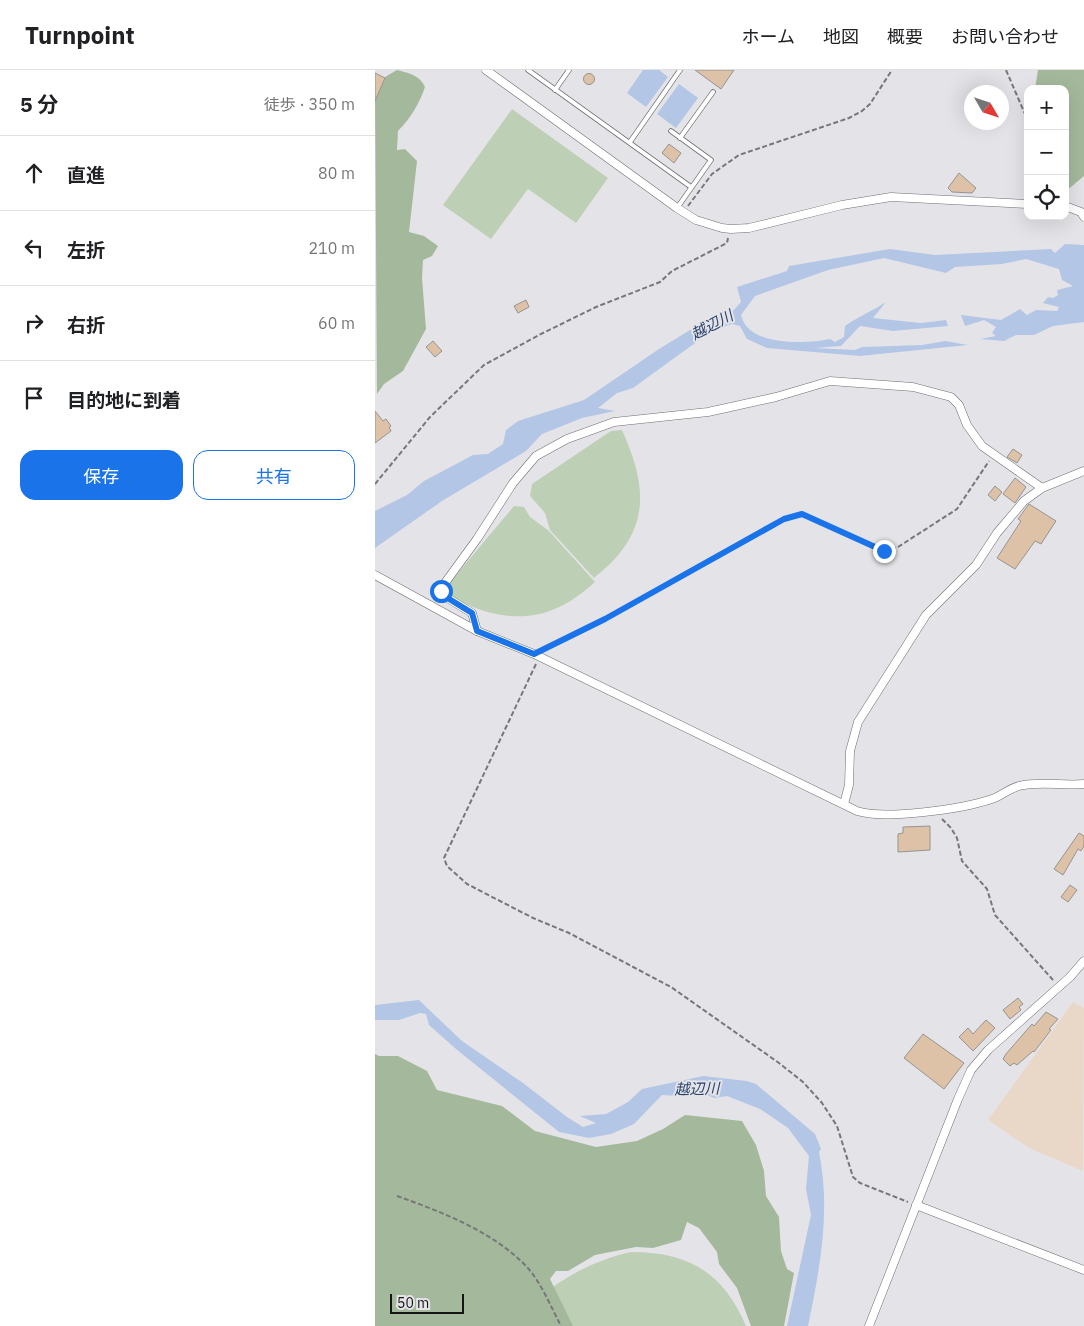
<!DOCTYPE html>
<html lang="ja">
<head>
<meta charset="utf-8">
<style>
	:root { --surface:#fff; --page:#f6f6f6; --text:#202124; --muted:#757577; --line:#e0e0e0; --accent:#1a73e8 }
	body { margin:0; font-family:"IBM Plex Sans","Noto Sans JP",sans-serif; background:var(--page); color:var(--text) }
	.controls { position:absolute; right:15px; top:15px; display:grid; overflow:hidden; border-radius:10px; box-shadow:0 5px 20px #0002 }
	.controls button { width:45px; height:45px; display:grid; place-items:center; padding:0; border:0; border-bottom:1px solid var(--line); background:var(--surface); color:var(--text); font:25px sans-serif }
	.compass { position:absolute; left:589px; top:15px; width:45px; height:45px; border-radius:50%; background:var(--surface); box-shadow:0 5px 20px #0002; rotate:129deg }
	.scale { position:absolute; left:15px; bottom:12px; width:74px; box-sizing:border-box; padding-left:5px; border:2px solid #151517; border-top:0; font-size:14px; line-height:18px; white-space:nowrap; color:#151517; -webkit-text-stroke:4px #e4e4e8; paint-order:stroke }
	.stop { position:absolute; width:15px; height:15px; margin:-11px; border:4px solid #1a73e8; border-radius:50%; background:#fff }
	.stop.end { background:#1a73e8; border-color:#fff; box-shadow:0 1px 5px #0008 }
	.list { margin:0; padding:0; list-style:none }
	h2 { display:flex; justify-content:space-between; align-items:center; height:65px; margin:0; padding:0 20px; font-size:21px }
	h2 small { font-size:16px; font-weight:400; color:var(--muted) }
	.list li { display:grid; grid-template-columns:32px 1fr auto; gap:15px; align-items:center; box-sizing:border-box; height:75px; padding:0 20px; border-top:1px solid var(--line) }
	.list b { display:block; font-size:19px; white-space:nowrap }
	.list em { font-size:16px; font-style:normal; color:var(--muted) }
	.actions { display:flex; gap:10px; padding:15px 20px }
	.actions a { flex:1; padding:11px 0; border:1px solid var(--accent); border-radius:15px; text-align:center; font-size:18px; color:var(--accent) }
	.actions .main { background:var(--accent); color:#fff }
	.icon { flex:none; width:28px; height:28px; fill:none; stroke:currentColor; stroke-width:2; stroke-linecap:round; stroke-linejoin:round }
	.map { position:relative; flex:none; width:709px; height:1256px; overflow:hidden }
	header { display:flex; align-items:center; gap:30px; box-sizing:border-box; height:70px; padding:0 25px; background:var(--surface); border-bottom:1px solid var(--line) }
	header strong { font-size:24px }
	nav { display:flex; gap:28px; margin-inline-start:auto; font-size:18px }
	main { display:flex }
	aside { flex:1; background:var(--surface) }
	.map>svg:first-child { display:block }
	.industrial { fill:#e9d8c7 }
	.green { fill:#bdcfb5 }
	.forest { fill:#a4b99b }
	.water { fill:#b4c6e5 }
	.building { fill:#ddc2a7; stroke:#969391 }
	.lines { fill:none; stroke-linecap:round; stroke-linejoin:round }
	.service-casing { stroke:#6e6f72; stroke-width:5.5 }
	.minor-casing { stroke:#6e6f72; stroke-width:9 }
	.path { stroke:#77777a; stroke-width:2; stroke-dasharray:5 2.5; stroke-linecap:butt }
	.service { stroke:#fff; stroke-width:4 }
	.minor { stroke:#fff; stroke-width:8 }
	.route { stroke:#1a73e8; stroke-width:6 }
	.labels { text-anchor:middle; stroke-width:4; stroke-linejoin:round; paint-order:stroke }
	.water-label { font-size:15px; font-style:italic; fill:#29416a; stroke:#e4e4e8 }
</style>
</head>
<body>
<header>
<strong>Turnpoint</strong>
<nav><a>ホーム</a><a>地図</a><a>概要</a><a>お問い合わせ</a></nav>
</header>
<main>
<aside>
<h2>5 分<small>徒歩 · 350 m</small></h2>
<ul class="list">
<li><svg class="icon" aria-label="ahead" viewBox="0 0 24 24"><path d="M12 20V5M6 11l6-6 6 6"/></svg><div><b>直進</b></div><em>80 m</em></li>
<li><svg class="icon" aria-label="left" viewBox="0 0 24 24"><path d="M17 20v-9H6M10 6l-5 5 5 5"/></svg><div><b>左折</b></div><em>210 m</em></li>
<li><svg class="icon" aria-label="right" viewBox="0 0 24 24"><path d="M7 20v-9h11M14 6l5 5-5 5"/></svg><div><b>右折</b></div><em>60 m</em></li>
<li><svg class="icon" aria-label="arrive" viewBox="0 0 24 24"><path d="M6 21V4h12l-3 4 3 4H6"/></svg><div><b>目的地に到着</b></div></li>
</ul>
<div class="actions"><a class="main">保存</a><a>共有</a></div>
</aside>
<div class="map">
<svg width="709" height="1256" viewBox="0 0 709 1256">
	<rect width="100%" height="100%" fill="#e4e4e8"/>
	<polygon class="industrial" points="698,932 709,938 708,1101 654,1078 613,1050"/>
	<g class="green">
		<polygon points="137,39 233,108 201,153 153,119 116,169 68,135"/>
		<path d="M247 360C266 403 277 444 244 484 237 493 227 501 219 508L175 460 170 443 155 426 157 414 236 361Z"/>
		<path d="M139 436 149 437 155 447 174 461 220 512C186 543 153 554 109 541 97 537 80 530 71 521V517Z"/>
		<path d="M256 1182C313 1182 348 1202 371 1256H196L176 1218C201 1201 225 1189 256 1182Z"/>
	</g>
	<g class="forest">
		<path d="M22 0C33 3 45 5 50 17 44 34 36 48 23 61L22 80 30 79 42 91 34 162 49 166 63 176 57 186 48 190 47 208 51 259 28 301 9 314 2 324 0 27 10 7Z"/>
		<polygon points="663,0 709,0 709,106 690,122 690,19 660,19"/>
		<polygon points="0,984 4,986 23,986 52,1001 62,1020 127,1036 160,1061 221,1077 262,1071 288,1059 310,1045 367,1051 381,1075 389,1101 391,1126 404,1147 406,1181 412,1199 419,1203 409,1256 376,1256 362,1218 344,1194 342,1182 324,1158 312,1152 306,1170 278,1178 261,1177 220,1185 193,1201 181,1201 175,1209 198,1256 0,1256"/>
	</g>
	<g class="water">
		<polygon points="268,0 284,0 293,7 271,37 252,23"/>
		<polygon points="304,14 323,28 301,58 282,44"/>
		<path d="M690 174 709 175V252L678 256 659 265H641L629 271 605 269 621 266 617 263 621 257 609 250 590 256 586 245 626 250 645 239 652 245 661 240 682 241 684 237 668 233 673 227 678 228 683 225 682 220 698 216 687 210 684 199 651 189 627 194 580 197 571 203 509 188 453 200 380 226 366 245C373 277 431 274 455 269L460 272 469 267 470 256C484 246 496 242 511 232L498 248 546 253 571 250 573 256 518 261 485 256 466 276 440 278 480 280 487 277 547 275 570 271 593 275 485 286 392 278 372 269 365 256 357 254 338 260 258 318 242 323 223 338 240 341 207 348 167 364 151 381 67 431 0 478V441L32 425 49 411 98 385 113 384 128 374 131 360 143 351 209 330 284 279 320 257 359 240 366 232 362 217 412 201 414 196 515 179 560 185 676 179 680 183Z"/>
		<path d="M44 930 87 971 148 1013 192 1047 208 1057 221 1053 205 1046 231 1044 253 1032 267 1019 328 1006 372 1011 381 1014 440 1064 446 1079 444 1082C456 1141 445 1198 433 1256H412L436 1145 431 1119 434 1086 413 1058 385 1039 352 1026 339 1028 328 1023 309 1022 303 1026 287 1025 259 1054 236 1064 214 1068 184 1062 81 979 54 955 51 944 45 943 24 950H0V935Z"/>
	</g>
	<g class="building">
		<polygon points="320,0 359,0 346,19"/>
		<polygon points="0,3 10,8 0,31"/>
		<circle cx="214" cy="9" r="5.5"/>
		<polygon points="294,74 306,83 299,93 287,83"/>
		<polygon points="584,103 601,118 597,123 577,122 573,118"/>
		<polygon points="151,230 154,237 143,243 139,236"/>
		<polygon points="58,271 67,281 60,287 51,277"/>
		<polygon points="0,341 8,351 11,349 16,356 14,357 16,361 0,373"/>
		<polygon points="638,379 647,385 642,393 632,387"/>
		<polygon points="640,408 651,417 640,433 628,424"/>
		<polygon points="620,416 627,422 620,431 613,425"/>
		<polygon points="654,434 681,451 666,474 660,471 640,499 622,488 646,451 643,449"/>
		<polygon points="555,756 555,780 523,782 523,764 528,763 528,757"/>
		<polygon points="704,763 709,766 709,776 706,781 703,779 688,805 679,799"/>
		<polygon points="695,815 702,820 693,832 686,827"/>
		<polygon points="643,928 648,934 644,937 646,940 635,949 628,940"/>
		<polygon points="671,942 683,949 674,959 676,960 659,982 658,981 642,995 639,993 635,996 628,989 631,984 657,954 659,956"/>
		<polygon points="611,950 620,958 598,981 584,967 593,958 598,964"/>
		<polygon points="548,964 589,993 569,1019 529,988"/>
	</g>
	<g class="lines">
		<defs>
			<g id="service">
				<polyline points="153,0 316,117"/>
				<polyline points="180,20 194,0"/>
				<polyline points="296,61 336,90 302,138"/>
				<polyline points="305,68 338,22"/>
				<polyline points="255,72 305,0"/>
			</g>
			<g id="minor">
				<polyline points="111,0 302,138 321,150 347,158 356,159 374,158 467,135 516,127 653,134"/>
				<polyline points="690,136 706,142 709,147"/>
				<path d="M0 505 102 561 159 584 482 741C511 750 587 739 617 729 626 726 635 718 644 716 663 711 689 716 709 714"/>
				<polyline points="102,561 97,543 66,524 67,517 102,469 138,413 161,386 192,369 239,352 333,342 401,327 455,311 538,317 576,327 584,335 592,355 607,376 667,418"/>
				<polyline points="469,734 474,715 475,681 483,652 551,545 601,495 622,463 649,431 667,418 709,401"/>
				<polyline points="541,1135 709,1200"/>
				<polyline points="494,1256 583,1029 596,1000 613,980 695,907 709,891"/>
			</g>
		</defs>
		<use href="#service" class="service-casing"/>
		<use href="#minor" class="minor-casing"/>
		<g class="path">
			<polyline points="631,0 653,51"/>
			<polyline points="313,136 337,104 364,85 474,48 487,41 495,34 517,0"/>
			<polyline points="0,414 55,347 109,295 164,265 221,237 285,212 297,201 352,173 353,168"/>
			<polyline points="168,580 230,549 409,449 427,444 509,481 523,477 582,439 614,391"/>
			<polyline points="161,594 69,788 72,796 92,814 158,848 194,863 296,917 404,993 428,1012 447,1033 462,1056 478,1107 485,1113 533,1132"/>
			<polyline points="567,749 576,758 582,768 587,791 612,819 620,845 678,910"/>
			<path d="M22 1126C67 1142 117 1161 151 1196 166 1212 176 1237 186 1256"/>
		</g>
		<use href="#service" class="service"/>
		<use href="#minor" class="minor"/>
	</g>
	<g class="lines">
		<polyline class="route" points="66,521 66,524 97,543 102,561 159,584 230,549 409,449 427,444 509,481"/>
	</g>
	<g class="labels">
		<g class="water-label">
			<text transform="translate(337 255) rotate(-28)" y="5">越辺川</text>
			<text transform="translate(322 1019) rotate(-1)" y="5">越辺川</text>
		</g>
	</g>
</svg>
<div class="controls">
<button>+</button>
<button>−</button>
<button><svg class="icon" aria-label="locate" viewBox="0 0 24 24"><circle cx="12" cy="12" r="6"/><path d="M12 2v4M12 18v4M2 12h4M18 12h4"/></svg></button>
</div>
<svg class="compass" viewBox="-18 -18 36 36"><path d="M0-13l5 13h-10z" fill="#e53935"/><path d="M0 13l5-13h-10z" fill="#757577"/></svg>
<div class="scale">50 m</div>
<div class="stop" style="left:66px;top:521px"></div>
<div class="stop end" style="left:509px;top:481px"></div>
</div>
</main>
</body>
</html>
